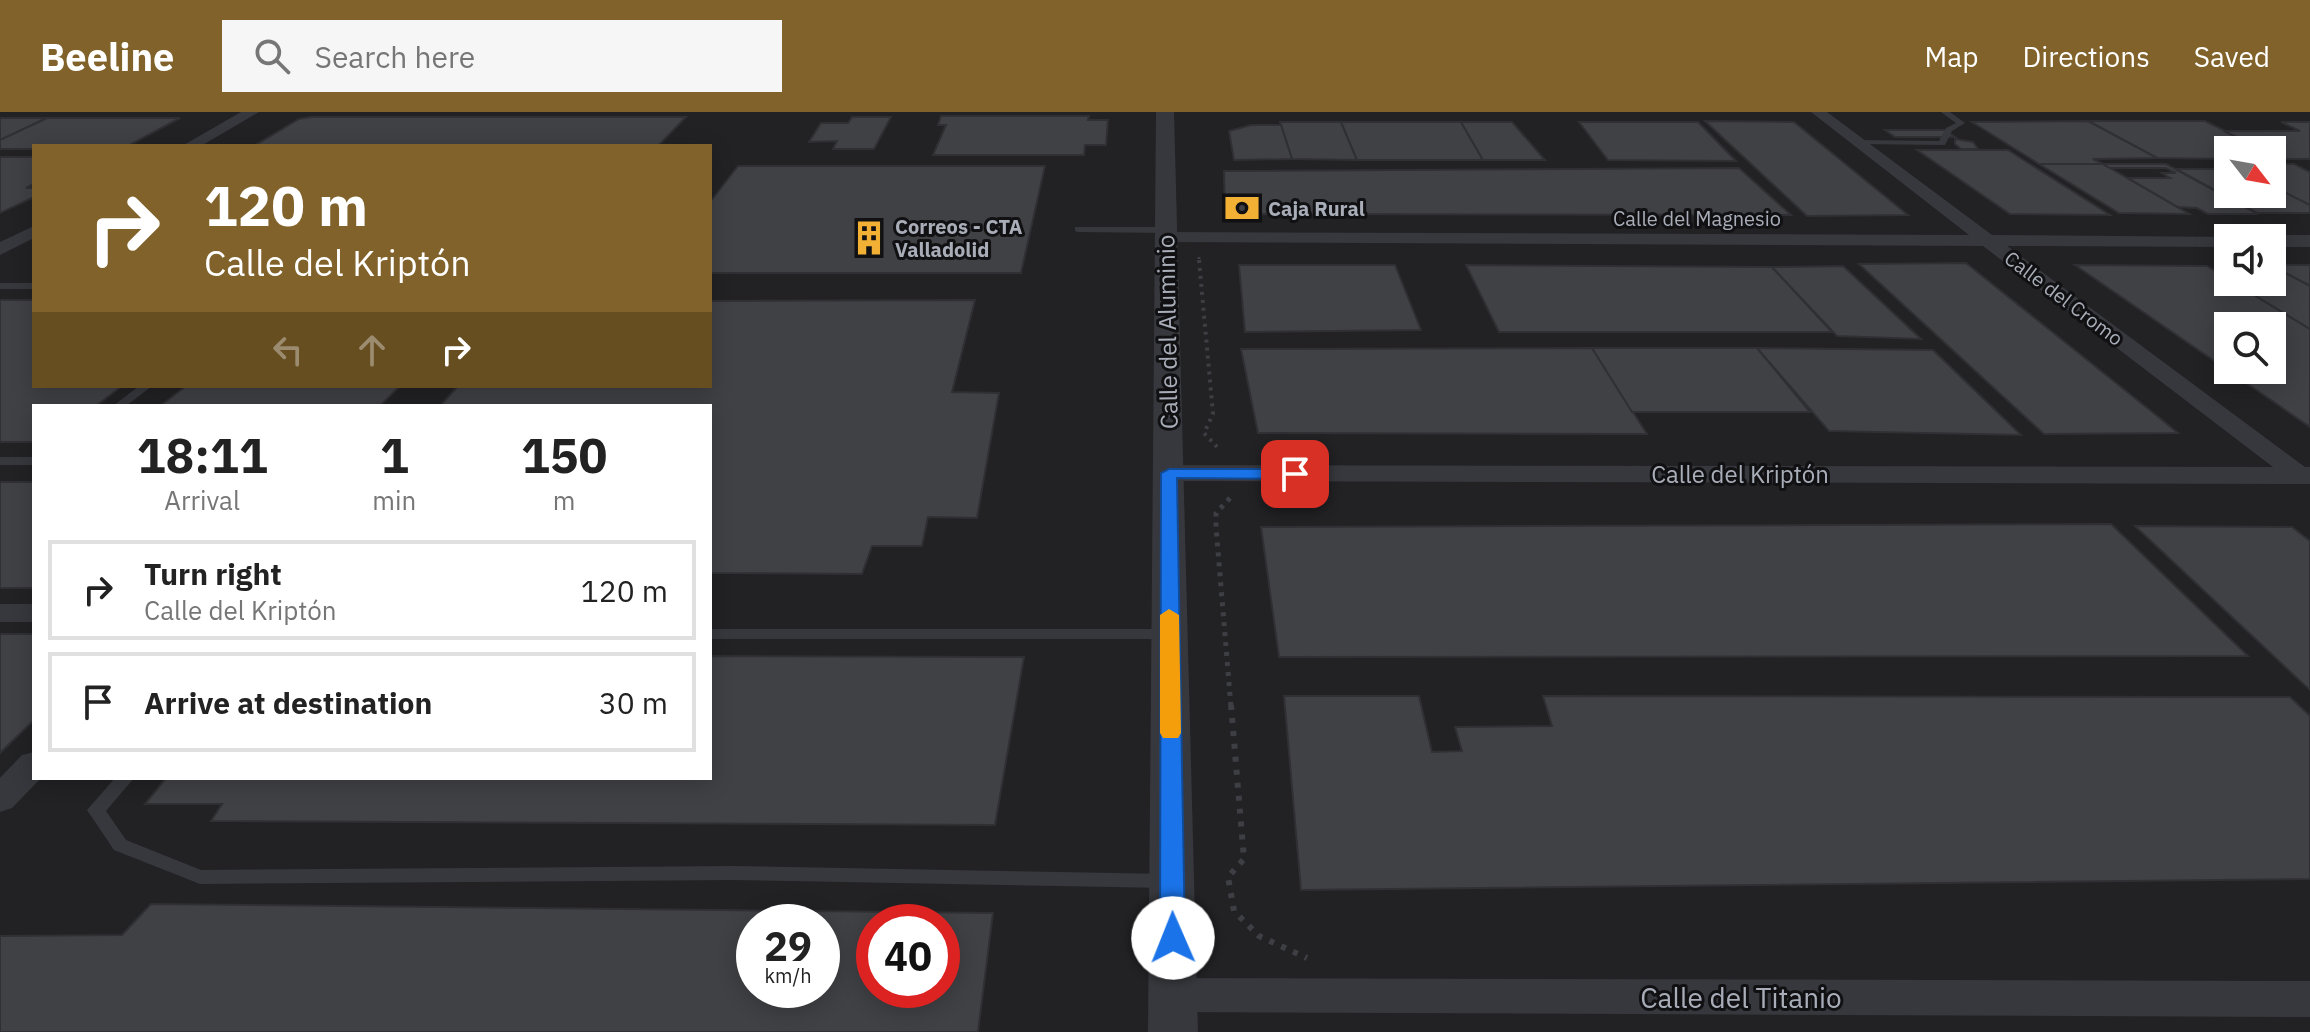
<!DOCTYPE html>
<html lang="en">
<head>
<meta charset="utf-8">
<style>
  :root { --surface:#fff; --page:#f6f6f6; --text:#222; --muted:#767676; --line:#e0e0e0; --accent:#80622a }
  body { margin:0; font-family:"IBM Plex Sans",sans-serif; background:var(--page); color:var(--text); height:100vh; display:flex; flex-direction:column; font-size:30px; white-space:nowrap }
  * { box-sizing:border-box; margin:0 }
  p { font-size:26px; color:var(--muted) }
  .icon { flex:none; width:44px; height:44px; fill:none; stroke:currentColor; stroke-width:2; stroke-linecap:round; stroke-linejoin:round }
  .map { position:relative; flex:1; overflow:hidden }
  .sheet { position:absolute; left:32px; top:292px; width:680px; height:376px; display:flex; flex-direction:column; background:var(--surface); border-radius:0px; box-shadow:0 4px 20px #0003 }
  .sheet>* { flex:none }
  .guide { position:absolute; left:32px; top:32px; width:680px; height:244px; border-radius:0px; box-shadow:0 4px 20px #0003; background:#80622a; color:#fff; overflow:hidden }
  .needle { width:52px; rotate:121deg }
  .controls { position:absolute; left:2214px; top:24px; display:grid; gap:16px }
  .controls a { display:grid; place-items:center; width:72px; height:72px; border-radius:0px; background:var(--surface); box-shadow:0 4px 20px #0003; font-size:40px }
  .speed { position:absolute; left:736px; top:792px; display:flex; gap:16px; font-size:40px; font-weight:700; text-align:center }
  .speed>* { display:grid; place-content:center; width:104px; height:104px; border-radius:50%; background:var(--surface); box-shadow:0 4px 20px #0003; line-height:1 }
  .speed small { font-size:20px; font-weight:400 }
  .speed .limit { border:12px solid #d22; background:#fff; color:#111 }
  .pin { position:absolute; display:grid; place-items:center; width:68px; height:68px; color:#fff; margin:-34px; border-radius:16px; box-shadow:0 4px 12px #0006 }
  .me { position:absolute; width:88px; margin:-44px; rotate:359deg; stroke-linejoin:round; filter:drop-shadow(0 0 6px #0008) }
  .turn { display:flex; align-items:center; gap:28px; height:168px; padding:0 40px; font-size:36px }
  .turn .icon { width:104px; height:104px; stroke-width:2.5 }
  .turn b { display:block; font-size:56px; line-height:68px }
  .lanes { display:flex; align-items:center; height:76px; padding:0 40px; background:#0003; justify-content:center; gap:40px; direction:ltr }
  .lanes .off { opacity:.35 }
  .eta { display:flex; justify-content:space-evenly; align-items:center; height:136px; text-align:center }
  .eta b { font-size:48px; font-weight:700; line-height:56px }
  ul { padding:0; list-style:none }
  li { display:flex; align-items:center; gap:24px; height:100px; margin:0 16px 12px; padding:0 24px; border:4px solid var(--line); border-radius:0px }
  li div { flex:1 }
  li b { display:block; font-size:30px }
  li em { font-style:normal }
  header { display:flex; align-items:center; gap:48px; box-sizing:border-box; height:112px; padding:0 40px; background:var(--accent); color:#fff }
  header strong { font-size:38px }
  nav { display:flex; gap:44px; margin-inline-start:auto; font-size:28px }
  .search { width:560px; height:72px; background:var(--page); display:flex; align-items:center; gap:20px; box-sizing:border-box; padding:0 28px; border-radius:0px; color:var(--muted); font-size:30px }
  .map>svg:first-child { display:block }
</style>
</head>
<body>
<header>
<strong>Beeline</strong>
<div class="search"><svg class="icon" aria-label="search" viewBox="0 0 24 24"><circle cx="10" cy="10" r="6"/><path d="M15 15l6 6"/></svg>Search here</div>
<nav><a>Map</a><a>Directions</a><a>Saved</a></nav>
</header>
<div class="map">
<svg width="2310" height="920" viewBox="0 0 2310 920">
  <rect width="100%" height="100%" fill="#161618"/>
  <path fill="#222225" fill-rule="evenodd" d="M 0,0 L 2310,0 L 2310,920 L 0,920 ZM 34,34 L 710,34 L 710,274 L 34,274 ZM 2228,38 L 2272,38 L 2272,82 L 2228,82 ZM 2228,126 L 2272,126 L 2272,170 L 2228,170 ZM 2228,214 L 2272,214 L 2272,258 L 2228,258 ZM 34,294 L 710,294 L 710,666 L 34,666 ZM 754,810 L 822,810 L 822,878 L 754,878 ZM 874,810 L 942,810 L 942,878 L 874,878 Z"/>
  <g fill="#404145" stroke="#303034" stroke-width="2" fill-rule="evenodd">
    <polygon points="941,4 1089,4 1088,8 1108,8 1106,33 1085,33 1084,43 933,43 946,13 938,13"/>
    <polygon points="311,5 686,5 658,34 254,34 299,7"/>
    <polygon points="852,5 891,5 874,37 833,37 837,29 809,30 821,11 848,11"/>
    <polygon points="0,6 47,6 0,28"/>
    <polygon points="47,6 180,6 128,34 34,34 34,37 0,37 0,28"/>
    <polygon points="1705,9 1794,10 1908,103 1807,104"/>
    <polygon points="2088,9 2205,9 2264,38 2228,38 2228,47 2157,46"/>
    <polygon points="2088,9 2157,46 2093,47 2103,52 2039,52 1972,10"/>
    <polygon points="1280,10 1341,10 1357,48 1292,47"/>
    <polygon points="1341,10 1461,10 1483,48 1357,48"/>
    <polygon points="1461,10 1512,10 1545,48 1483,48"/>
    <polygon points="1579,10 1698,10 1736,49 1608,48"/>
    <polygon points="2281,10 2310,10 2310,47 2282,47 2272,42 2272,38 2264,38 2224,19 2300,19"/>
    <polygon points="1251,13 1281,13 1292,47 1234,48 1229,19"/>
    <polygon points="1885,18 1944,18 1955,25 1895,25"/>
    <polygon points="1955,27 1973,30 1978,37 1961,37 1955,32"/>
    <polygon points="1917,38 2008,38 2110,103 2010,102"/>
    <polygon points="0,45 34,45 34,72 26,76 34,76 34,85 0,101"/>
    <polygon points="2039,52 2103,52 2189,102 2119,101"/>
    <polygon points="2103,52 2166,52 2258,102 2208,102 2197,96 2178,95 2128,66 2170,66 2162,61 2176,61 2166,56 2110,56"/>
    <polygon points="2272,52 2294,52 2310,60 2310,93 2272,74"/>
    <polygon points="738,54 1045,54 1021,161 710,161 710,90"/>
    <polygon points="1739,56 1791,103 1225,102 1224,59"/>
    <polygon points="2176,57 2228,57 2228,82 2272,82 2272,74 2310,93 2310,101 2257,101"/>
    <polygon points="1966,151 2156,303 2178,321 2044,322 1859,152"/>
    <polygon points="1239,153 1395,153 1421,218 1245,220"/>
    <polygon points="1466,153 1772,155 1832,220 1499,220"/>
    <path d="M 2075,153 L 2207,154 L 2228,167 L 2228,170 L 2233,170 L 2310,217 L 2310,315 ZM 2228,214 L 2272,214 L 2272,258 L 2228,258 Z"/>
    <polygon points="2272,153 2310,153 2310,174 2272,154"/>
    <polygon points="1843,154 1921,227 1837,224 1772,155"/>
    <polygon points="2272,154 2310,174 2310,217 2233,170 2272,170"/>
    <polygon points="0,188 34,188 34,274 122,274 96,294 34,294 34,330 0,330"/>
    <polygon points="975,188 952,280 999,281 977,406 928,405 922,434 872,434 862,462 710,461 710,294 440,294 458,274 710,274 710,189"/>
    <polygon points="1592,236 1647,322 1258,321 1241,237"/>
    <polygon points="1592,236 1757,236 1810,300 1632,300"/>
    <polygon points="1757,236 1933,238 2021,323 1829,319"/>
    <polygon points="186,274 400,274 380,294 160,294"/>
    <rect x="0" y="370" width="34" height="106"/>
    <polygon points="2111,412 2248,544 1279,545 1261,415"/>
    <polygon points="2135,414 2292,415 2310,429 2310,578"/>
    <polygon points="0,522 34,522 34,608 0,641"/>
    <polygon points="710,544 1024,545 995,713 211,709 222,692 145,692 166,666 710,666"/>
    <polygon points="1284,584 1419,584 1432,640 1462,639 1455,615 1552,614 1543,584 2290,585 2310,604 2310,767 1301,778"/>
    <path d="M 151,792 L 993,801 L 978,920 L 0,920 L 0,824 L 122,823 ZM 754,810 L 822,810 L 822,878 L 754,878 ZM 874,810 L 942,810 L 942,878 L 874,878 Z"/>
  </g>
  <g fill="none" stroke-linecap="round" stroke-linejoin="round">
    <polyline stroke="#3d3f44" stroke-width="3" stroke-dasharray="2 4" stroke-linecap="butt" points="1199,145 1199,150"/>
    <polyline stroke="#3d3f44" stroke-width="4" stroke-dasharray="3 5" stroke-linecap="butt" points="1199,148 1213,302 1204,321 1217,335"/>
    <polyline stroke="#3d3f44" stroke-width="5" stroke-dasharray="4 6" stroke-linecap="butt" points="1230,386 1216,401 1216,415 1231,595"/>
    <polyline stroke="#3d3f44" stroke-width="6" stroke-dasharray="5 8" stroke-linecap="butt" points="1231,593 1244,747 1228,765 1234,799 1259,824 1307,846"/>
    <g fill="#37383d" fill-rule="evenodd">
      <polygon points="1941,0 1950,0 1965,11 1952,19 1945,33 1858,32 1854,30 1858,28 1939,29 1946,16 1956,11"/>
      <polygon points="1075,115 1166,115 1171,118 1166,121 1078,120 1075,119"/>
      <rect x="0" y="171" width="34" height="6"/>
      <polygon points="139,274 152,274 126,294 113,294"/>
      <rect x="0" y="345" width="34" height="8"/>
      <polygon points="710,517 1169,517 1176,522 1169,527 710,527"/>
      <polygon points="115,666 134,666 106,699 126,728 201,758 733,754 1168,762 1175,764 1177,769 1175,774 1168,776 733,768 200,772 114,738 87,698"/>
    </g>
    <g fill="#37383d" fill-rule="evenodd">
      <polygon points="241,0 259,0 201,34 182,34"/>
      <polygon points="1811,0 1827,0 1992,123 2234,125 2228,126 2228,135 2007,134 2305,355 2310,355 2310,372 1169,369 1160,366 1156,361 1160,356 1169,353 2273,355 1983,134 1165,130 1156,125 1165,120 1969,123"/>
      <polygon points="34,114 34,126 0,143 0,130"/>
      <polygon points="2272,123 2310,123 2310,135 2272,135 2272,126 2265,126"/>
      <rect x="0" y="492" width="34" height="18"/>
      <polygon points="34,640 34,666 41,666 12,696 0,700 0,666 22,643"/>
      <polygon points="1173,866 2310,869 2310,905 1173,900 1159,895 1153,883 1159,871"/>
    </g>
    <polygon fill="#37383d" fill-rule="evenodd" points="1156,0 1174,0 1198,920 1148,920"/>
  </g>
  <polygon fill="#1a73e8" stroke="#114b97" stroke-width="2" points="1169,357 1295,357 1303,362 1295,367 1177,366 1185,826 1181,834 1173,837 1164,834 1160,826 1161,361"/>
  <polygon fill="#f59e0b" points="1169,497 1179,503 1181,621 1178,626 1163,626 1160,621 1160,503"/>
  <defs>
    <g id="bank-bare" transform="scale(2.76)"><path d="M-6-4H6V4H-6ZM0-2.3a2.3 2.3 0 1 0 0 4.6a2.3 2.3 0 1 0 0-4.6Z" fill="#f2b134" stroke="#111113" stroke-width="2.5" paint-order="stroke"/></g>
    <g id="building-bare" transform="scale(2.76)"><path d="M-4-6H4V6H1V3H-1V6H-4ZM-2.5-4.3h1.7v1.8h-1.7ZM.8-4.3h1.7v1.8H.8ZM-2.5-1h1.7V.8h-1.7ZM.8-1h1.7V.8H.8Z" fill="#f2b134" stroke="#111113" stroke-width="2.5" paint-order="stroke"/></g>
  </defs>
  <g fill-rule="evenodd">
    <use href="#bank-bare" x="1242" y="96"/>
    <use href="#building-bare" x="869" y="126"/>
  </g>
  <g text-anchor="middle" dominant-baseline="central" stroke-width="6" stroke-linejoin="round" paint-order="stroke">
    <g font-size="20" font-weight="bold" fill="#a8adb8" stroke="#111113" text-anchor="start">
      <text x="1268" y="96">Caja Rural</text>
      <text x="895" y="114">Correos - CTA<tspan x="895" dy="23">Valladolid</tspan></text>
    </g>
    <g font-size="20" fill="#a8adb8" stroke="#111113">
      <text x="1697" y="106">Calle del Magnesio</text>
      <text transform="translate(2064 186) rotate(37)">Calle del Cromo</text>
    </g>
    <g font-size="24" fill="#a8adb8" stroke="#111113">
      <text transform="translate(1167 220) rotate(-91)">Calle del Aluminio</text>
      <text x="1740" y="362">Calle del Kriptón</text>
    </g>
    <g font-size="28" fill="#a8adb8" stroke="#111113">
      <text x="1741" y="885">Calle del Titanio</text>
    </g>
  </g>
</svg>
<div class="controls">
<a><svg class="needle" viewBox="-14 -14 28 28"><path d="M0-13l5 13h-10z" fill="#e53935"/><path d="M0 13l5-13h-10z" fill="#767676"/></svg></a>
<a><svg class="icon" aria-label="sound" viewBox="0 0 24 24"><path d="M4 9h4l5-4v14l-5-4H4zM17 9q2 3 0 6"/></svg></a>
<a><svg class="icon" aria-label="search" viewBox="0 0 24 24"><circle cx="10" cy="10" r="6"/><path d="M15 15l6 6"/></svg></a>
</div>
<div class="speed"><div>29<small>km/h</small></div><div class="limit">40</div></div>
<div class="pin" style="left:1295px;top:362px;background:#d93025"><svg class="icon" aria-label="arrive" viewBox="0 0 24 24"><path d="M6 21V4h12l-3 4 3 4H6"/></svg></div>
<svg class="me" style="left:1173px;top:826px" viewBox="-20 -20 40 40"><circle r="19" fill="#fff"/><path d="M0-13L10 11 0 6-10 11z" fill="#1a73e8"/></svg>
<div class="guide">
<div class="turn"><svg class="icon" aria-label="right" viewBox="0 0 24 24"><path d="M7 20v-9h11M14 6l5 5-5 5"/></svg><div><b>120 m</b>Calle del Kriptón</div></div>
<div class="lanes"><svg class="icon off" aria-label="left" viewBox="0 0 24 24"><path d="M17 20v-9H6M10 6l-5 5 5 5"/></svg><svg class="icon off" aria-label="ahead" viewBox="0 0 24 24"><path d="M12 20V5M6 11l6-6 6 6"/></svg><svg class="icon" aria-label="right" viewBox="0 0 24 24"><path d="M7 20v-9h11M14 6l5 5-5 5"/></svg></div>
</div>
<section class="sheet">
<div class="eta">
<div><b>18:11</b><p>Arrival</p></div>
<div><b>1</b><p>min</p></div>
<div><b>150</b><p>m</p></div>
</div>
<ul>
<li><svg class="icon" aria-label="right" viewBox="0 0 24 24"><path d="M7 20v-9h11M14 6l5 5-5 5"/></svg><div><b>Turn right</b><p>Calle del Kriptón</p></div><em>120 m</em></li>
<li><svg class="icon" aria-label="arrive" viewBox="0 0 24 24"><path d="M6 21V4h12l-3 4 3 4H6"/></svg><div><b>Arrive at destination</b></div><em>30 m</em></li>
</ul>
</section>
</div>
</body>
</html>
